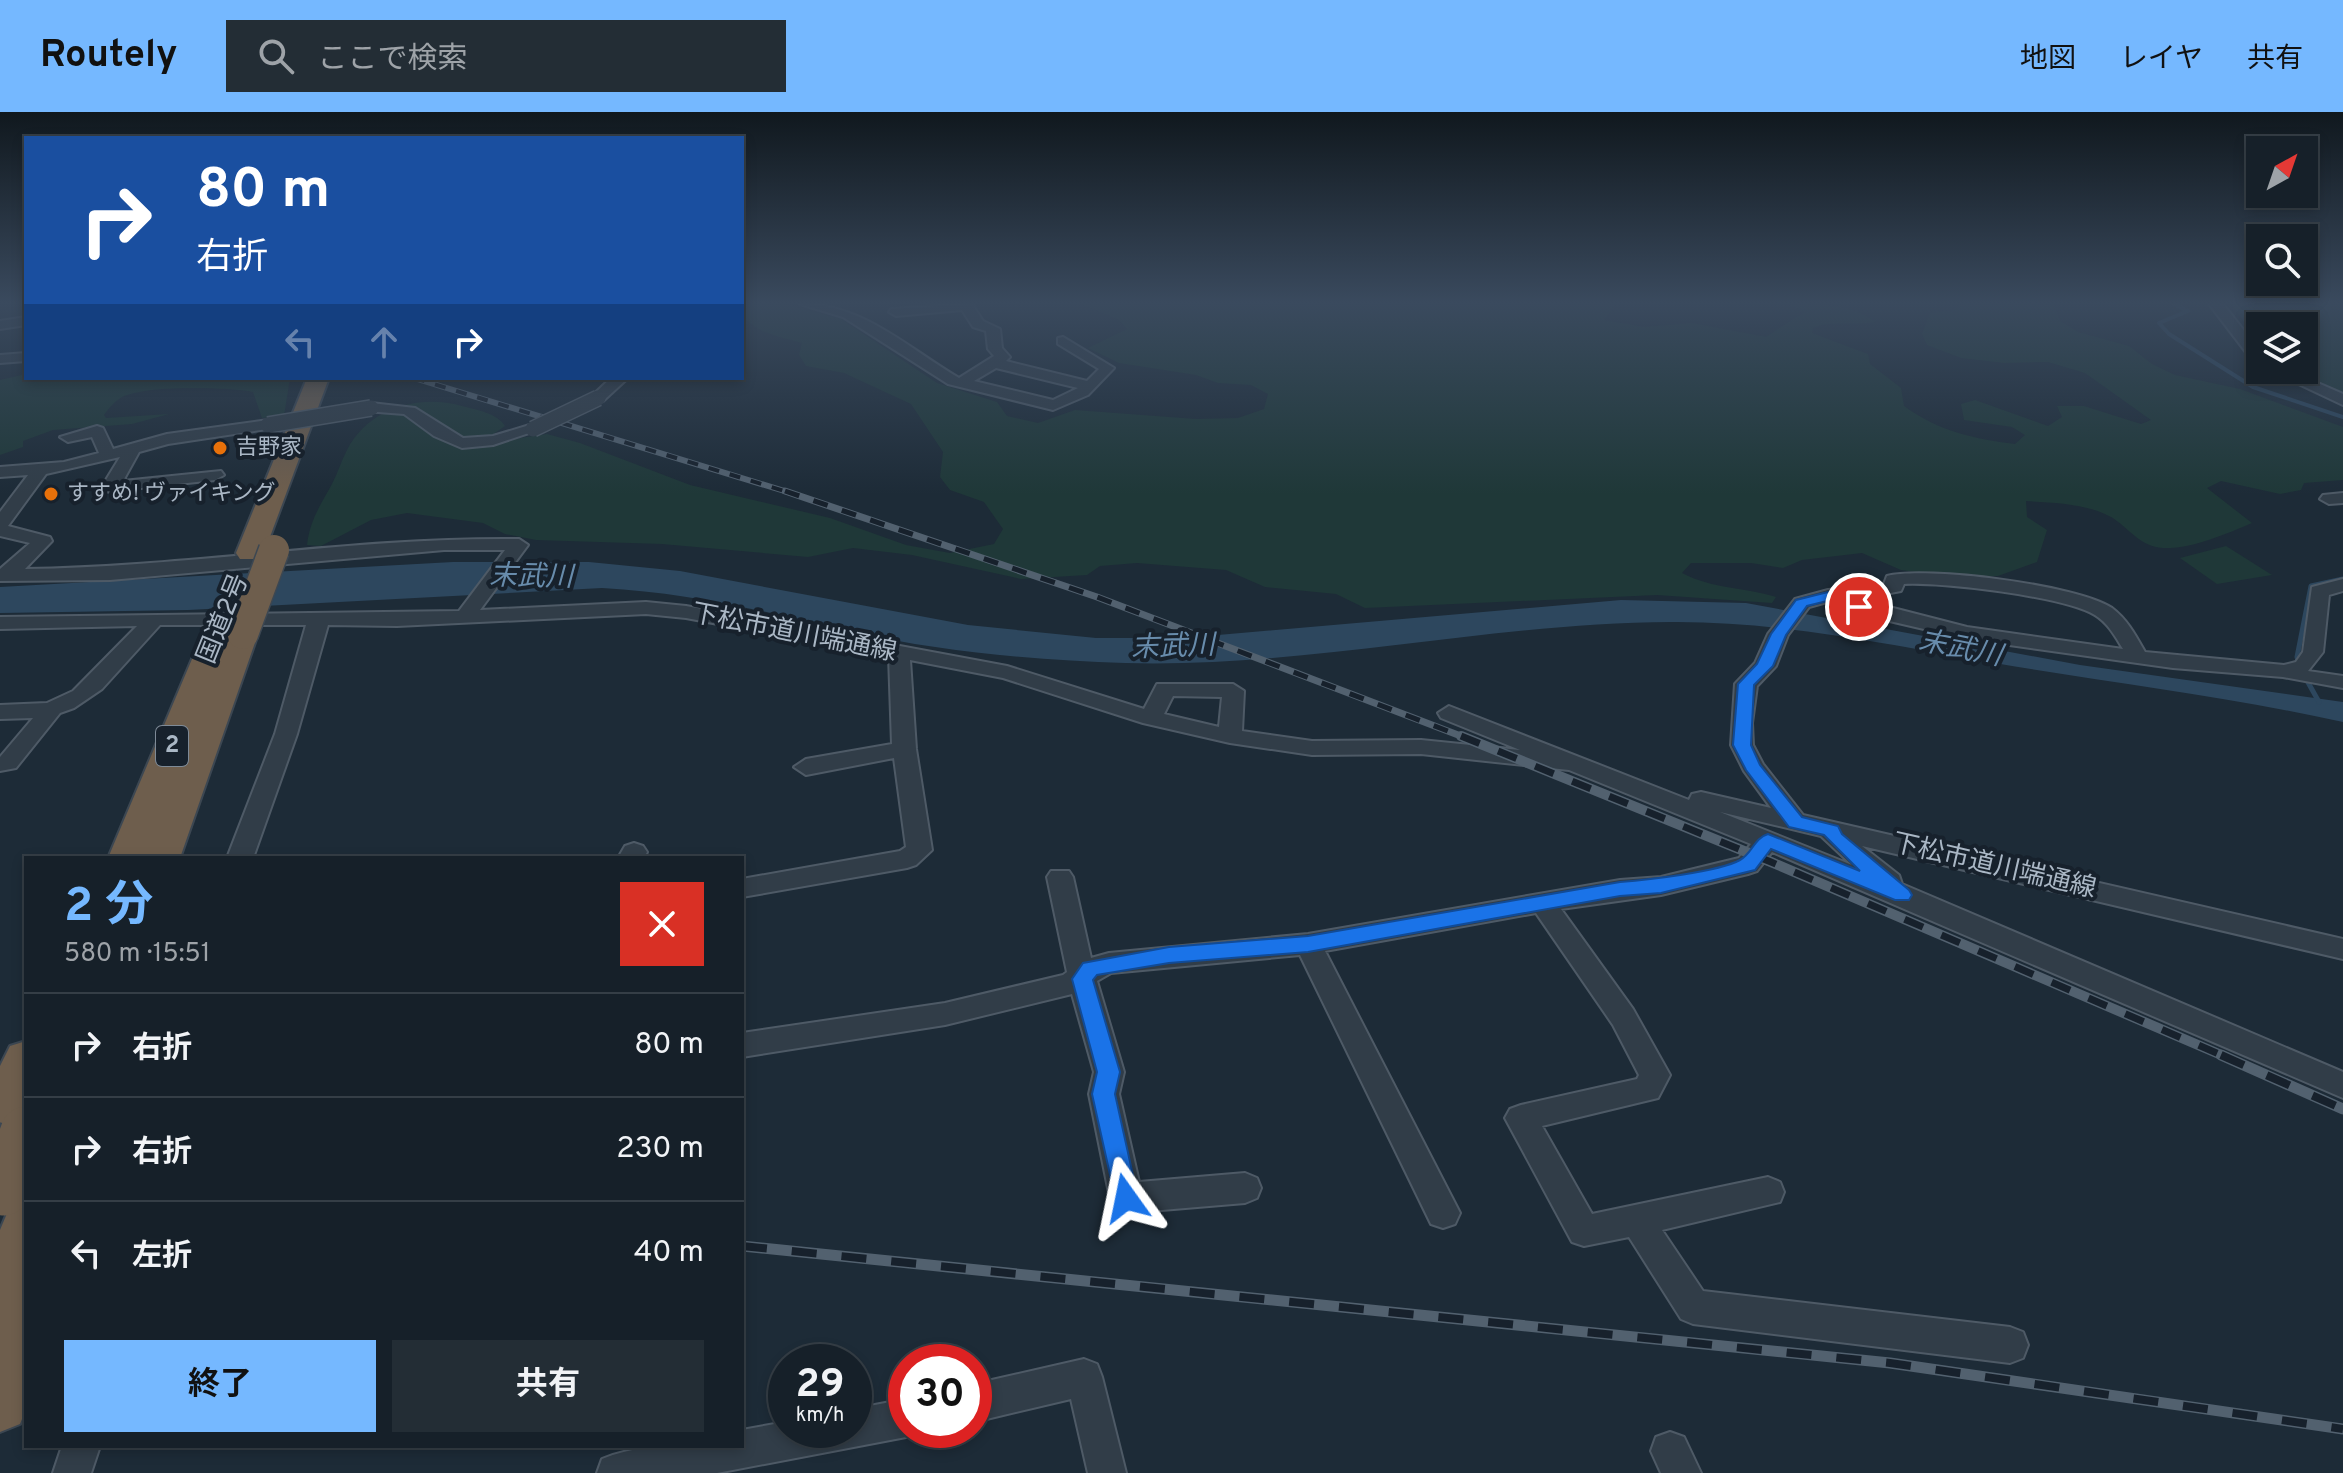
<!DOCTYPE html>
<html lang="ja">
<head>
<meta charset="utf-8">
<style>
  :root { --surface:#162029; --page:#232d35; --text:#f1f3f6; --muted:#9ea3a8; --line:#353e46; --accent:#75b8ff }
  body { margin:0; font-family:Overpass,"Noto Sans JP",sans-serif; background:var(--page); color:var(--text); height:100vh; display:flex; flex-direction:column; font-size:30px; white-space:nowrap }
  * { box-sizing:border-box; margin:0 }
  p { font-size:26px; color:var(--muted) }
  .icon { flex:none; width:44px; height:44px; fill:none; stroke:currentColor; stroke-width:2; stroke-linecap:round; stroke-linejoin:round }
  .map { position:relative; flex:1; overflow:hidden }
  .sheet { position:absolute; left:24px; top:744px; width:720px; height:592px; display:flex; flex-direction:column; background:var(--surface); border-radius:0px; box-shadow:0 4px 12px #0003,0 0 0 2px var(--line) }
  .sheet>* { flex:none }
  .top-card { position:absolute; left:24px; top:24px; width:720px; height:244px; border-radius:0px; box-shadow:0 4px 12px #0003,0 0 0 2px var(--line); background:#1a4fa0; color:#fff; overflow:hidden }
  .needle { width:52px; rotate:40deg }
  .tools { position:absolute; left:2246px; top:24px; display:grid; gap:16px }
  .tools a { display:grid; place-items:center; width:72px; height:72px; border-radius:0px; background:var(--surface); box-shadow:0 4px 12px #0003,0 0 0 2px var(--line); font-size:40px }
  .speed { position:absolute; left:768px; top:1232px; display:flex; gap:16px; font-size:40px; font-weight:700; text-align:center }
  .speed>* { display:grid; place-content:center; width:104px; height:104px; border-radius:50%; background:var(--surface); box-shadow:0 4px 12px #0003,0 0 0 2px var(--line); line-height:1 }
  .speed small { font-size:20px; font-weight:400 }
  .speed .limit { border:12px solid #d22; background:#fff; color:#111 }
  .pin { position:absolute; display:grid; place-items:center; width:68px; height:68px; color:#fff; margin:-34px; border:4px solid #fff; border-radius:50%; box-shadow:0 2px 8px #0007 }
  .me { position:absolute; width:88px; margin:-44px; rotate:348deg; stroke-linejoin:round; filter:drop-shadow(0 0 6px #0008) }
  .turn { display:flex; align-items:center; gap:28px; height:168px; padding:0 40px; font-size:36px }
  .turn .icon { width:104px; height:104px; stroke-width:2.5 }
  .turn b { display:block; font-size:56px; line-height:68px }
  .lanes { display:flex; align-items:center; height:76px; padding:0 40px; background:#0003; justify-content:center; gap:40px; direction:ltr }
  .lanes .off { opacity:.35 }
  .round { display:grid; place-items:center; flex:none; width:84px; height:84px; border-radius:0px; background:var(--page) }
  .head { display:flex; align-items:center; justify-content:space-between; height:136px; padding:0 40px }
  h1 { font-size:48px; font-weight:700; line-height:60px; color:var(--accent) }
  .action { display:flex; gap:16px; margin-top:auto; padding:16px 40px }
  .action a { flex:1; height:92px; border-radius:0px; background:var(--accent); color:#111; font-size:32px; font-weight:700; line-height:92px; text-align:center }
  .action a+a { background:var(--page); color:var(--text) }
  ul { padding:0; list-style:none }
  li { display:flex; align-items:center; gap:24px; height:104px; padding:0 40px; border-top:2px solid var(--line) }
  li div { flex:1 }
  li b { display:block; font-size:30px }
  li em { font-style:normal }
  header { display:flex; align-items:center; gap:48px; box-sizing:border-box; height:112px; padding:0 40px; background:var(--accent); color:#111 }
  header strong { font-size:38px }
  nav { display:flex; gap:44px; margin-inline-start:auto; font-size:28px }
  .search { width:560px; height:72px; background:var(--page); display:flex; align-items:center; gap:20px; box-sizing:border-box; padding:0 28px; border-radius:0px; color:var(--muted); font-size:30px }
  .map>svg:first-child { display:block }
</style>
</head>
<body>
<header>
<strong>Routely</strong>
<div class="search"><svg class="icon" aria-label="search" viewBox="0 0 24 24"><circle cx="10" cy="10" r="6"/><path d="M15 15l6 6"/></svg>ここで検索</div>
<nav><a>地図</a><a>レイヤ</a><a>共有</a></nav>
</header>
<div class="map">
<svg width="2343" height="1361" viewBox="0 0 2343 1361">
  <rect width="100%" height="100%" fill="#1d2b37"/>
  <g fill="#1f3838">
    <path d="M 742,192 L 784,192 L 841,207 L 937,271 L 997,290 L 1007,304 L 1038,311 L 1075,298 L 1196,307 L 1238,306 L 1264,297 L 1268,282 L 1251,273 L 1218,271 L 1196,263 L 1119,251 L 1088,236 L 1127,217 L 1119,208 L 1082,192 L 1615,192 L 1604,208 L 1644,215 L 1692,211 L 1766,225 L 1804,200 L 1791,192 C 1820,192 1852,192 1875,210 C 1853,214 1831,208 1813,216 L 1812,221 L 1868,242 L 1870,252 L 1901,276 L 1904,294 C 1938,319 1974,327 2015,332 L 2025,323 L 2012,315 L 1964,308 L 1961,292 L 1975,288 L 2048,314 L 2062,305 L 2057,294 L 2084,294 L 2141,312 L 2151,308 L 2085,261 L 2048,250 L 2004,251 L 1961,246 L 1927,233 L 1922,222 L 1930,201 L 1954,198 L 1962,192 L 2054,192 L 2060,209 L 2078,220 L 2129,234 L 2152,252 L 2175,263 L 2240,277 L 2343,315 L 2343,368 L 2304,371 L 2301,378 L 2280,382 L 2221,369 L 2207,376 L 2252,411 C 2226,422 2192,437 2163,436 C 2140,435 2127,414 2111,405 C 2085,391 2055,391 2026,389 L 2027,405 L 2047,418 L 2037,450 L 1998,464 L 1942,464 L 1901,458 L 1862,441 L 1802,448 L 1783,456 L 1751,451 L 1691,451 L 1682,461 C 1712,477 1744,475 1776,485 L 1772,491 L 1657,483 L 1365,496 L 1336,482 L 1265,475 L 1226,458 L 1137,451 L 1100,454 L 1087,463 L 1021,467 L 912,443 L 853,436 L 808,445 L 662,432 L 536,428 L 505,422 L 483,411 L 407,401 L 371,408 L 321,434 L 307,433 C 310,408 320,394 332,372 C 338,361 341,349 347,338 C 369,296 418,282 462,294 C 477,298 497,301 505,314 L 492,323 L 500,329 L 547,322 L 580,331 L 690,373 L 830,406 L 906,433 L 950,441 L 994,432 L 1003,417 L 984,390 L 950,378 L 940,365 L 943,340 L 911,292 L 844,261 L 806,254 L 799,243 L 802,231 C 779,224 742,220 742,192 Z"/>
    <polygon points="2232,192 2343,192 2343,285 2287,258 2304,258 2304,214 2260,214 2260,235"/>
    <path d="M 26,262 L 26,266 L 290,266 L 284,304 L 262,306 L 253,280 C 225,275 148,273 122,285 C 115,289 108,297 104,303 L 106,306 L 169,302 L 132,312 L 53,318 L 23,329 L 23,335 L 0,343 L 0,268 Z"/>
    <polygon points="2226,434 2272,463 2217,472 2180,446"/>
  </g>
  <path fill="#2d475e" d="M 453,450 L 589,450 L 680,459 L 968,513 L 1096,526 L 1184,526 L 1621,488 L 1746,491 L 2080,553 L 2343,590 L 2343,610 C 2234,586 2122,572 2012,554 C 1900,535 1785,509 1671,510 C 1489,511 1308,556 1125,551 C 1035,548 942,540 854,520 C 767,500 692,481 602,476 L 188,498 L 0,501 L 0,475 Z"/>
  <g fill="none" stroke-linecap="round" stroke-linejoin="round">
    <polyline stroke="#2d475e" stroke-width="4" points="2174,192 2188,199 2159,211 2169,222 2253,275 2343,305"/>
    <g stroke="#2d475e" stroke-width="5">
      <polyline points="2300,555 2297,545 2311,474 2343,467"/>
      <polyline points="2305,565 2319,590"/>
    </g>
    <g stroke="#4e5a66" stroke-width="4">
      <g id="minor">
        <path d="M 800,192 C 862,191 908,236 959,266 L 994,244 L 988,237 L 986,219 L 973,215 L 962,198 L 896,204 L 889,200 L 891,197 L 972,192 L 983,209 L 1000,217 L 1002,236 L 1010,245 L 1006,249 L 1087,269 L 1099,257 L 1058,232 L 1058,226 L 1063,225 L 1114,256 L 1088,283 L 1053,298 L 948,272 L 843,205 ZM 996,256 L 1078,276 L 1053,288 L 974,269 Z"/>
        <polygon points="2209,192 2223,192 2260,239 2260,253 2255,252"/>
        <polygon points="26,205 26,213 0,217 0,209"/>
        <polygon points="26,241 26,249 0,251 0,243"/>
        <polygon points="2269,258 2288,258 2343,282 2343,293"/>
        <polygon points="611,266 628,266 603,289 593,289 593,283"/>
        <polygon points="371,291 415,296 463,326 493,324 533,312 541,317 493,333 462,336 434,324 404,302 365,299 363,296"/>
        <path d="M 268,308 L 274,310 L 274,316 L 168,332 L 139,340 L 123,369 L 221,359 L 224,363 L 215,368 L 104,380 L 101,376 L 120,345 L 46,362 L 8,414 L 50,425 L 52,429 L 25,457 C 190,455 354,425 519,427 L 528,433 L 480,498 L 646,490 L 686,494 L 1007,554 L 1144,597 L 1157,572 L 1233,572 L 1244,579 L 1242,619 L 1312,629 L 1421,628 L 1520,638 L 1441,606 L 1438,601 L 1449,594 L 1689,688 L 1692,682 L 1701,680 L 1771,696 L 1744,659 L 1731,633 L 1735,572 L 1755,551 L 1768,522 L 1795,487 L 1828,478 L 1877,474 L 1884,472 L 1887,464 C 1926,454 2078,473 2112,496 C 2127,507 2136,524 2145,540 L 2284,553 L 2296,550 L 2303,540 L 2312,475 L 2343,467 L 2343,479 L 2329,483 L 2323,540 L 2308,559 L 2343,564 L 2343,576 L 2283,565 L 2173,556 L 1967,527 L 1868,504 L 1827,490 L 1809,495 L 1788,523 L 1776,554 L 1757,574 L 1752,611 L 1753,633 L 1763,652 L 1803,703 L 2343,827 L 2343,847 L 1862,734 L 1899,763 L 1902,772 L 2343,960 L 2343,986 L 1772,740 L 1757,759 L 1748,762 L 1661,783 L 1561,797 L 1633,897 L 1670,963 L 1658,986 L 1542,1014 L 1592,1102 L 1768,1065 L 1780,1070 L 1784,1080 L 1780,1090 L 1662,1118 L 1703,1179 L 2010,1215 L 2023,1220 L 2028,1233 L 2023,1246 L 2010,1251 L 1693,1212 L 1681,1207 L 1629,1125 L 1584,1134 L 1572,1130 L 1505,1006 L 1510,997 L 1521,993 L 1637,967 L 1639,963 L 1613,913 L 1536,801 L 1325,839 L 1460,1101 L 1455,1112 L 1443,1116 L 1431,1112 L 1300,843 L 1111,861 L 1097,869 L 1124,960 L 1119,982 L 1139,1070 L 1245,1061 L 1257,1066 L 1261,1076 L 1257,1086 L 1245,1091 L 1126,1101 L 1114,1096 L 1110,1086 L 1089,982 L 1094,960 L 1072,882 L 945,913 L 742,945 L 742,921 L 945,891 L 1063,863 L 1067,860 L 1047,765 L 1051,759 L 1069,759 L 1073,765 L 1091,846 L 1109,841 L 1308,822 L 1620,768 L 1661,765 L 1739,746 L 1751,732 L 1569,658 L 1421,642 L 1312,643 L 1230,631 L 1143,611 L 1003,566 L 910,548 L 916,637 L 932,738 L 916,753 L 907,756 L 742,785 L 742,767 L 900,739 L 906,735 L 894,646 L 806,663 L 794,655 L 806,647 L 892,632 L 889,544 L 686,506 L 646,502 L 397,514 L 328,513 L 297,622 L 253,746 L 227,746 L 275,622 L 306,513 L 160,513 L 102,577 L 74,596 L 60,601 L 16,656 L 0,659 L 0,645 L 33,606 L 0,607 L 0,593 L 47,591 L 73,579 L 137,514 L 0,517 L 0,505 L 459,499 L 505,438 L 444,438 L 110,468 L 0,469 L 0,457 L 30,431 L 0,424 L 0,400 L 28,363 L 0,365 L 0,355 L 64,350 L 99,341 L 92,325 L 68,330 L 60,325 L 97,314 L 103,316 L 113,337 L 167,322 ZM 1904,472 C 1942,470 2063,484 2095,503 C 2108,511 2115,524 2123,537 L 1967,515 L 1858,487 L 1901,479 ZM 1173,584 L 1222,585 L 1219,615 L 1164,602 ZM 1720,700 L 1821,724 L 1852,753 Z"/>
        <polygon points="2343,381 2343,391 2329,392 2320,387 2323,383"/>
        <polygon points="634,731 643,734 647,740 644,746 618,746 625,734"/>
        <polygon points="1084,1247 1097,1252 1102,1265 1126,1361 1088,1361 1071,1287 974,1310 974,1272"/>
        <path d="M 906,1287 L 906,1318 L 920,1318 L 906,1325 L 717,1361 L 597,1361 L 602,1347 C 646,1329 695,1334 742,1334 L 742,1318 L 786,1310 L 786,1318 L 854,1318 L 854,1297 Z"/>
        <polygon points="1670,1320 1684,1325 1701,1361 1661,1361 1651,1339 1656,1325"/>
        <polygon points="62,1334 100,1334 91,1361 53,1361"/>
      </g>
    </g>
    <g stroke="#3c4752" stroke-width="4">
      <g id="highway">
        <polygon points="307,266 329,266 264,441 260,447 240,447 236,441"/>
        <polygon points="218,512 231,517 243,513 254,515 258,522 180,746 108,746 203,521 207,514"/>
        <polygon points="26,929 26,995 16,1015 0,1021 0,954 10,934"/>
        <polygon points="26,1092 26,1297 20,1312 0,1320 0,1118 8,1099"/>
      </g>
    </g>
    <use href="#minor" fill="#313d48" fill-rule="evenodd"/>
    <use href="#highway" fill="#6e5e4d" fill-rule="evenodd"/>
    <g stroke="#52616f" stroke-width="6">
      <polyline id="rail-far3" points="414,266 791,381"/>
    </g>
    <g stroke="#52616f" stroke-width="7">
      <polyline id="rail-far2" points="785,379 1097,485 1466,626"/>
    </g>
    <g stroke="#52616f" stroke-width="10">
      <polyline id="rail-far1" points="1461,624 1771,750 2226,945"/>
    </g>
    <g stroke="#52616f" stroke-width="11">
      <g id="rail">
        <polyline points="2221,943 2343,997"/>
        <polyline points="0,1041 26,1046"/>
        <polyline points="742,1134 1890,1251 2343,1317"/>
      </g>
    </g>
    <use href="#rail-far3" stroke="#17212c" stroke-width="4" stroke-dasharray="11" stroke-linecap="butt"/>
    <use href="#rail-far2" stroke="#17212c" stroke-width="5" stroke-dasharray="15" stroke-linecap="butt"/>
    <use href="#rail-far1" stroke="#17212c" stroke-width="7" stroke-dasharray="20" stroke-linecap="butt"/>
    <use href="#rail" stroke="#17212c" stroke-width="8" stroke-dasharray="25" stroke-linecap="butt"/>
    <g stroke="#4e5a66" stroke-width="18" stroke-linecap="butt">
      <g id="minor-bridge">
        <polyline points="268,313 371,296"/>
        <polyline points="533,317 598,286"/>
      </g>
    </g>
    <g stroke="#3c4752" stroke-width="33" stroke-linecap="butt">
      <polyline id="highway-bridge-far1" points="243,522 274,438"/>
    </g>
    <g stroke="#3c4752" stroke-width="55" stroke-linecap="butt">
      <polyline id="highway-bridge" points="4,1078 26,1020"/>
    </g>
    <use href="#minor-bridge" stroke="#313d48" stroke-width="15"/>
    <use href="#highway-bridge-far1" stroke="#6e5e4d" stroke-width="30"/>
    <use href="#highway-bridge" stroke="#6e5e4d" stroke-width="51"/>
  </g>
  <linearGradient id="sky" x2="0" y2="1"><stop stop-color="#10181e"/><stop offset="0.5" stop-color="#3a4a5e"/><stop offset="1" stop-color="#3a4a5e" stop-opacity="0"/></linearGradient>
  <rect width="2343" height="382" fill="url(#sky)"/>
  <path fill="#1a73e8" stroke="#114b97" stroke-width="2" d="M 1828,480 L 1867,495 L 1859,500 L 1827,489 L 1807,494 L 1786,523 L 1773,554 L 1754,573 L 1751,633 L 1760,653 L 1802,705 L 1838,714 L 1842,722 L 1909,778 L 1912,783 L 1909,788 L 1895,788 L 1771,737 L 1755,758 L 1661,781 L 1620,784 L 1308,840 L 1169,851 L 1097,863 L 1093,868 L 1120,960 L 1115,982 L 1138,1086 L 1134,1094 L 1126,1097 L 1117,1094 L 1092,982 L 1097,960 L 1072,867 L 1083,851 L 1169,835 L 1308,824 L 1620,770 C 1647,768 1718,760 1740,748 C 1752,742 1754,726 1768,722 L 1860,759 L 1824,723 L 1789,715 L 1746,658 L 1733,633 L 1738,572 L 1757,552 L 1771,522 L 1796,488 Z"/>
  <g fill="#e8710a" stroke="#17212c" stroke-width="3">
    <circle cx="220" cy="336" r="8"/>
    <circle cx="51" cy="382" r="8"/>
  </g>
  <g text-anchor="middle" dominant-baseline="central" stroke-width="8" stroke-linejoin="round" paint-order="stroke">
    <g font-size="22" fill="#aab7c5" stroke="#17212c" text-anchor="start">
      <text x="236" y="336">吉野家</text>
      <text x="67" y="382">すすめ! ヴァイキング</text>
    </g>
    <rect fill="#17212c" stroke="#7e8a97" stroke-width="2" x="156" y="614" width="32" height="40" rx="6"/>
    <g font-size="24" font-weight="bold" fill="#aab7c5">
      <text x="172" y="634">2</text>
    </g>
    <g font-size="26" fill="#aab7c5" stroke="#17212c">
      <text transform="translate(224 507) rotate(-68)">国道2号</text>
      <text transform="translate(794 522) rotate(11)">下松市道川端通線</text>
      <text transform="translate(1994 755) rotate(13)">下松市道川端通線</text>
    </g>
    <g font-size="28" font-style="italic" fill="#688cac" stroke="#17212c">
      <text transform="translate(531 466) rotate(1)">末武川</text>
      <text transform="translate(1173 536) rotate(-2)">末武川</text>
      <text transform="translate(1960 538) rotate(11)">末武川</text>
    </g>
  </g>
</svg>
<div class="tools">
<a><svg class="needle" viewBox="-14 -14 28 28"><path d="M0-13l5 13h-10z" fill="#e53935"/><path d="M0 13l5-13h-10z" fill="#9ea3a8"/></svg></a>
<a><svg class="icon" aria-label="search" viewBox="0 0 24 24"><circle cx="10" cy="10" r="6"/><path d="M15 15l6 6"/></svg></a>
<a><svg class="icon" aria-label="layers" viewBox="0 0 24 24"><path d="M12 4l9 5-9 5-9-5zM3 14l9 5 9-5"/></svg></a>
</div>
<div class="speed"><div>29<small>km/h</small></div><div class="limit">30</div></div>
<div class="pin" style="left:1859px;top:495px;background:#d93025"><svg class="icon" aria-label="arrive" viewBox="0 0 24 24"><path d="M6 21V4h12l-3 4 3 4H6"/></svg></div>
<svg class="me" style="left:1126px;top:1086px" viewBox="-20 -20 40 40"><path d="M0-17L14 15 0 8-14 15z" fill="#1a73e8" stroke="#fff" stroke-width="4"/></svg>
<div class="top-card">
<div class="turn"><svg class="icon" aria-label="right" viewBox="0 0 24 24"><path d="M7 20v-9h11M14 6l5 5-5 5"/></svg><div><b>80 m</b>右折</div></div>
<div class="lanes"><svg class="icon off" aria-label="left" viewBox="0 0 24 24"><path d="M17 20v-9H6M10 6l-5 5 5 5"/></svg><svg class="icon off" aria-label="ahead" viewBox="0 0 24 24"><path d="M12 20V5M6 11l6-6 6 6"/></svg><svg class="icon" aria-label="right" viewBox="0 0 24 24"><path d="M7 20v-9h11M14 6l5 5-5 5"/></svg></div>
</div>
<section class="sheet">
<div class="head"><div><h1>2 分</h1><p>580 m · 15:51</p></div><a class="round" style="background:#d93025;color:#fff"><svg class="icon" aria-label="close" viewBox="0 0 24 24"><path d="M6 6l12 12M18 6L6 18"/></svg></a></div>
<ul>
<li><svg class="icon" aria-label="right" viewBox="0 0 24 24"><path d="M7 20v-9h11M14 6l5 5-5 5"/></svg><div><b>右折</b></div><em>80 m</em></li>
<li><svg class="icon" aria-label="right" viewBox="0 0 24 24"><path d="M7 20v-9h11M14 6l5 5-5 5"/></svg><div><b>右折</b></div><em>230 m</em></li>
<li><svg class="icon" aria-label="left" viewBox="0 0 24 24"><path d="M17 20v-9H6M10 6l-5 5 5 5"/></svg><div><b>左折</b></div><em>40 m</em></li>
</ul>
<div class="action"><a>終了</a><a>共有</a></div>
</section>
</div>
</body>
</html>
